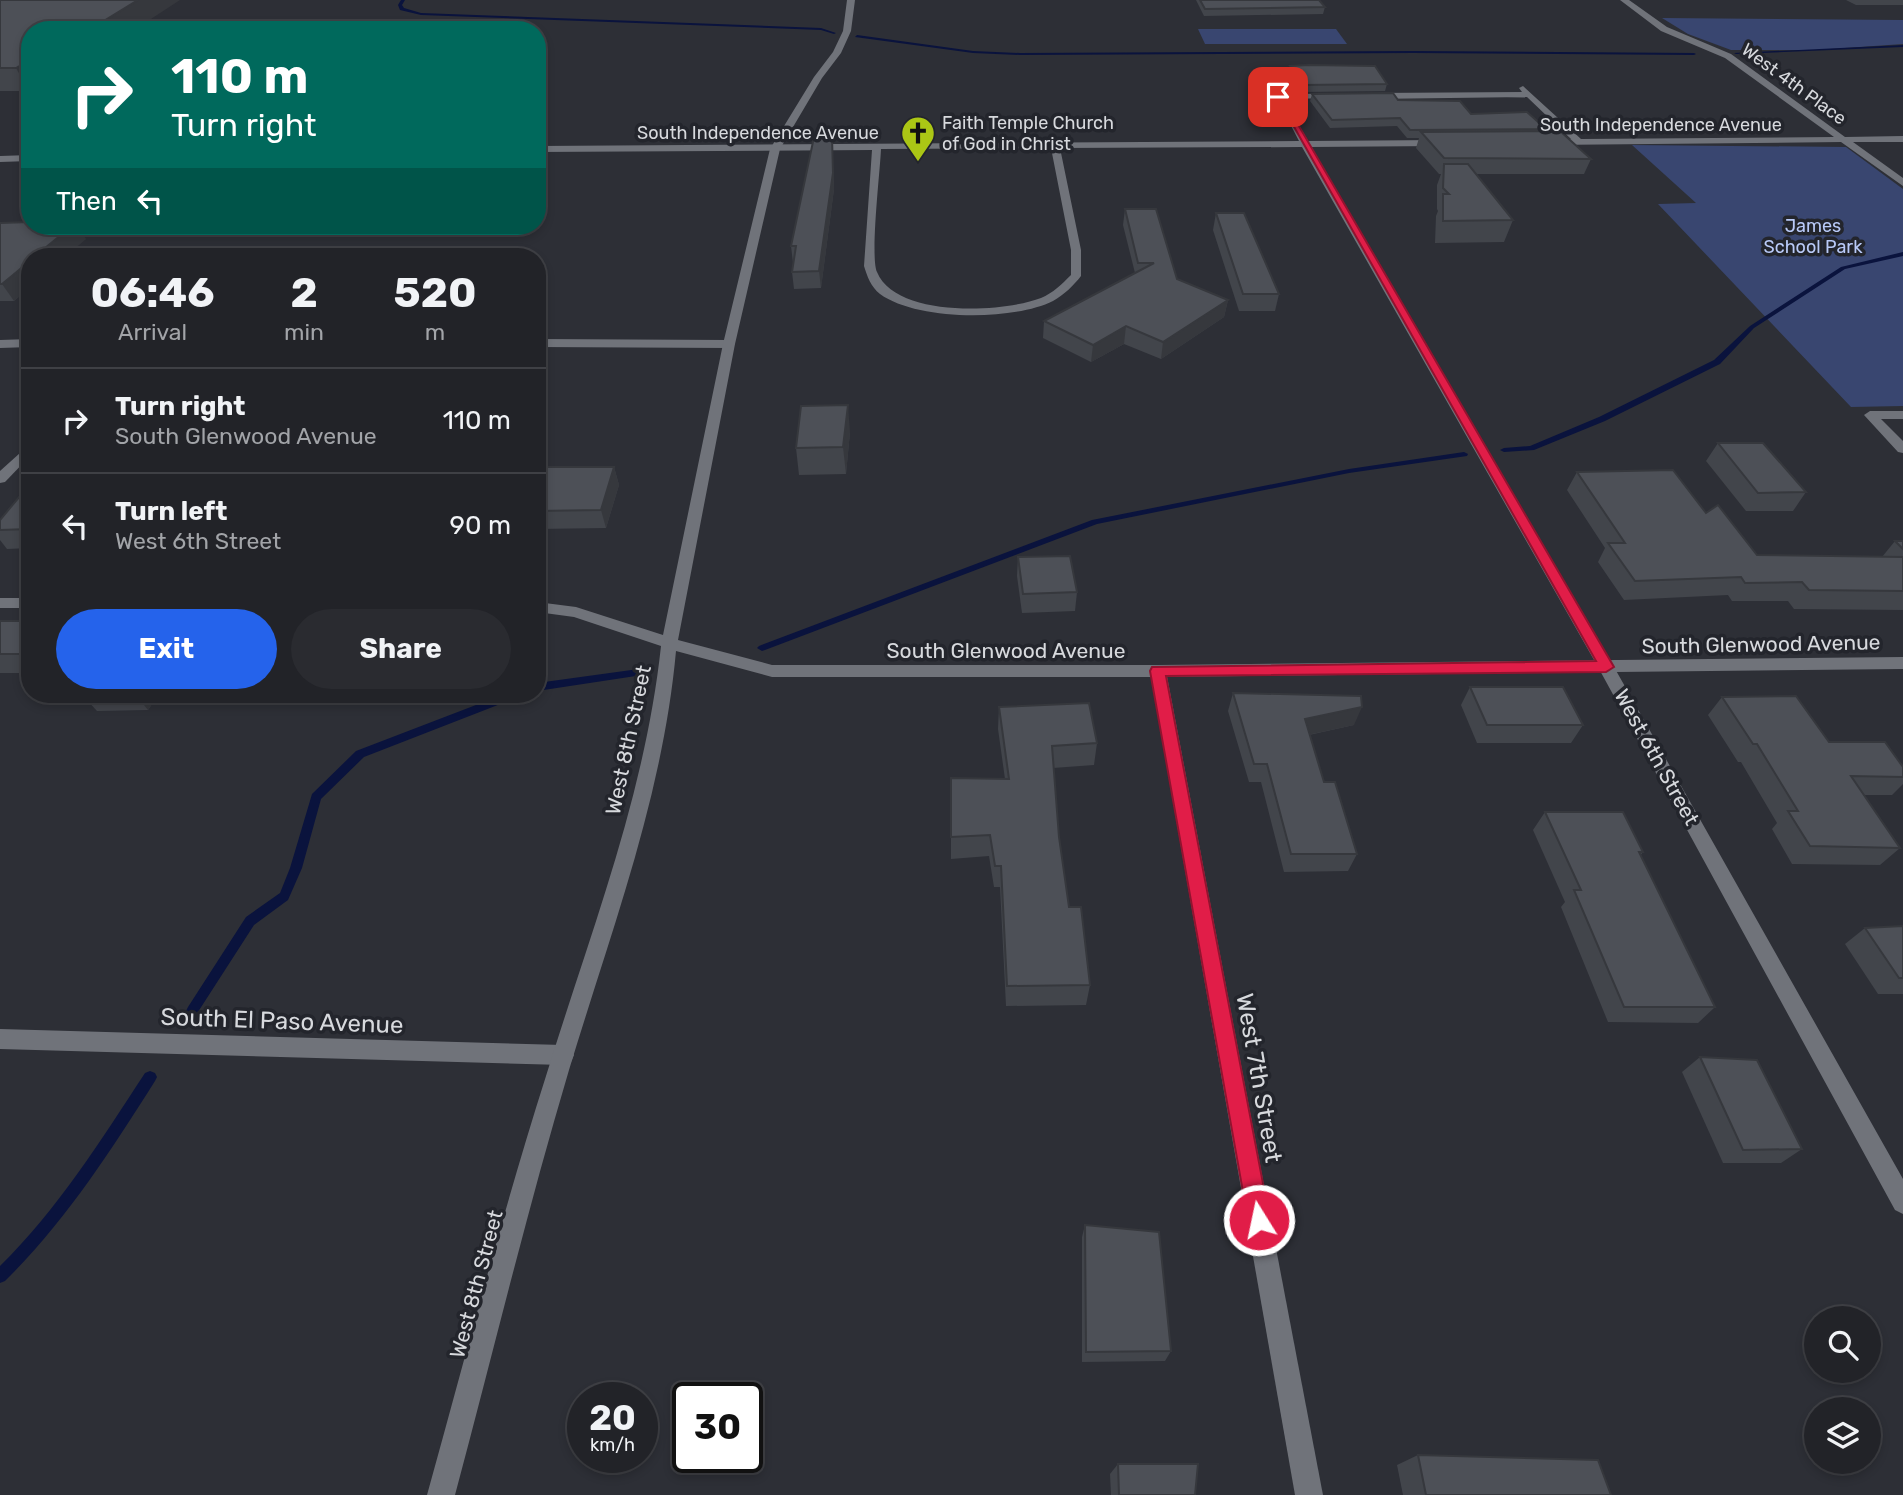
<!DOCTYPE html>
<html lang="en">
<head>
<meta charset="utf-8">
<style>
  :root { --surface:#222328; --page:#2a2b30; --text:#f1f3f6; --muted:#a2a4a8; --line:#3f4045; --accent:#2563eb }
  body { margin:0; font-family:Rubik,sans-serif; background:var(--page); color:var(--text); height:100vh; display:flex; flex-direction:column; font-size:26px; white-space:nowrap }
  * { box-sizing:border-box; margin:0 }
  p { font-size:23px; color:var(--muted) }
  .icon { flex:none; width:38px; height:38px; fill:none; stroke:currentColor; stroke-width:2; stroke-linecap:round; stroke-linejoin:round }
  .map { position:relative; flex:1; overflow:hidden }
  .side { position:absolute; left:21px; top:248px; width:525px; height:455px; display:flex; flex-direction:column; background:var(--surface); border-radius:28px; box-shadow:0 4px 10px #0003,0 0 0 2px var(--line) }
  .side>* { flex:none }
  .banner { position:absolute; left:21px; top:21px; width:525px; height:214px; border-radius:28px; box-shadow:0 4px 10px #0003,0 0 0 2px var(--line); background:#00695c; color:#fff; overflow:hidden }
  .controls { position:absolute; left:1804px; top:1306px; display:grid; gap:14px }
  .controls a { display:grid; place-items:center; width:77px; height:77px; border-radius:50%; background:var(--surface); box-shadow:0 4px 10px #0003,0 0 0 2px var(--line); font-size:35px }
  .speed { position:absolute; left:567px; top:1382px; display:flex; gap:14px; font-size:35px; font-weight:700; text-align:center }
  .speed>* { display:grid; place-content:center; width:91px; height:91px; border-radius:50%; background:var(--surface); box-shadow:0 4px 10px #0003,0 0 0 2px var(--line); line-height:1 }
  .speed small { font-size:18px; font-weight:400 }
  .speed .limit { border:4px solid #111; border-radius:10px; background:#fff; color:#111 }
  .pin { position:absolute; display:grid; place-items:center; width:60px; height:60px; color:#fff; margin:-30px; border-radius:14px; box-shadow:0 4px 10px #0006 }
  .me { position:absolute; width:77px; margin:-38px; rotate:350deg; stroke-linejoin:round; filter:drop-shadow(0 0 5px #0008) }
  .turn { display:flex; align-items:center; gap:24px; height:147px; padding:0 35px; font-size:32px }
  .turn .icon { width:91px; height:91px; stroke-width:2.5 }
  .turn b { display:block; font-size:49px; line-height:60px }
  .then { display:flex; align-items:center; height:66px; padding:0 35px; background:#0003; gap:14px; font-size:26px }
  .eta { display:flex; justify-content:space-evenly; align-items:center; height:119px; text-align:center }
  .eta b { font-size:42px; font-weight:700; line-height:49px }
  .button { display:flex; gap:14px; margin-top:auto; padding:14px 35px }
  .button a { flex:1; height:80px; border-radius:42px; background:var(--accent); color:#fff; font-size:28px; font-weight:700; line-height:80px; text-align:center }
  .button a+a { background:var(--page); color:var(--text) }
  ul { padding:0; list-style:none }
  li { display:flex; align-items:center; gap:21px; height:105px; padding:0 35px; border-top:2px solid var(--line) }
  li div { flex:1 }
  li b { display:block; font-size:26px }
  li em { font-style:normal }
  .map>svg:first-child { display:block }
</style>
</head>
<body>
<div class="map">
<svg width="1903" height="1495" viewBox="0 0 1903 1495">
  <rect width="100%" height="100%" fill="#2d2f36"/>
  <g fill="#394670">
    <polygon points="1662,18 1903,20 1903,44 1816,50 1731,50 1688,34"/>
    <polygon points="1198,29 1336,29 1347,44 1205,44"/>
    <polygon points="1632,145 1846,147 1903,189 1903,406 1851,407 1658,204 1696,203"/>
  </g>
  <g fill="none" stroke-linecap="round" stroke-linejoin="round">
    <g fill="#0a133d" fill-rule="evenodd">
      <polygon points="401,0 405,0 402,5 404,8 421,13 821,28 836,33 834,34 821,30 421,15 400,10 398,5"/>
      <polygon points="857,35 973,51 1020,53 1413,51 1694,53 1696,54 1694,55 1413,53 1020,55 973,53 855,37"/>
      <polygon points="1903,45 1903,47 1736,54 1734,53"/>
      <polygon points="1903,252 1903,256 1845,269 1754,328 1720,364 1605,421 1534,450 1504,452 1500,450 1504,448 1530,446 1599,417 1714,360 1750,326 1841,267"/>
      <polygon points="1464,452 1468,454 1467,456 1349,473 1097,524 765,650 762,651 757,648 759,646 1092,520 1349,469"/>
      <polygon points="646,668 651,672 649,674 537,691 537,683"/>
      <polygon points="502,695 517,695 516,698 364,757 321,799 302,868 288,900 254,925 196,1015 192,1017 188,1015 186,1011 188,1007 246,917 280,893 290,868 312,794 356,751"/>
      <path d="M 150,1071 L 155,1073 L 157,1077 L 155,1081 C 110,1152 65,1222 5,1281 L 0,1283 L 0,1266 C 58,1209 101,1140 145,1073 Z"/>
    </g>
    <g fill="#70737a" fill-rule="evenodd">
      <polygon points="1620,0 1629,0 1667,27 1731,54 1845,137 1903,136 1903,142 1853,142 1903,178 1903,186 1841,142 1549,145 1546,140 1571,139 1527,97 1373,99 1369,96 1373,93 1522,92 1519,88 1523,86 1581,139 1834,137 1725,58 1661,31"/>
      <path d="M 1334,93 L 1337,98 L 1284,99 L 1308,141 L 1440,140 L 1445,143 L 1440,146 L 1311,147 L 1614,667 L 1903,1179 L 1903,1214 L 1895,1210 L 1598,667 L 1302,147 L 1060,148 L 1081,250 L 1081,276 C 1074,285 1064,295 1053,301 C 1013,321 917,321 880,294 C 871,287 867,276 864,266 L 872,150 L 537,152 L 537,146 L 1299,141 L 1275,95 ZM 1051,148 L 1071,250 L 1071,275 C 1062,284 1053,293 1041,298 C 1002,313 896,318 877,272 C 870,257 880,172 881,149 Z"/>
      <polygon points="30,155 30,161 0,162 0,156"/>
      <polygon points="30,339 30,347 0,348 0,340"/>
      <polygon points="537,339 729,340 735,344 729,348 537,347"/>
      <polygon points="1903,411 1903,419 1881,419 1903,441 1903,453 1898,452 1864,415 1870,411"/>
      <polygon points="30,444 30,456 5,482 0,483 0,471"/>
      <polygon points="1158,665 1166,671 1323,1495 1295,1495 1150,671"/>
      <polygon points="0,1029 563,1045 571,1048 574,1055 571,1062 563,1065 0,1049"/>
    </g>
    <g fill="#70737a" fill-rule="evenodd">
      <path d="M 847,0 L 855,0 L 851,31 L 841,53 L 822,78 L 780,149 L 735,344 L 678,640 L 772,665 L 1158,665 L 1903,657 L 1903,669 L 1158,677 L 772,677 L 676,651 C 663,796 611,931 569,1070 C 527,1211 493,1353 455,1495 L 427,1495 C 466,1355 502,1214 546,1076 C 590,933 645,796 661,646 L 574,617 L 537,612 L 537,602 L 576,607 L 663,635 L 723,344 L 770,149 L 814,77 L 833,52 L 843,31 Z"/>
      <rect x="0" y="598" width="30" height="10"/>
    </g>
  </g>
  <g fill="#42454b">
    <polygon points="0,0 30,30 30,90 29,91 0,91"/>
    <polygon points="1196,0 1319,0 1325,7 1323,14 1204,16"/>
    <polygon points="1846,0 1903,0 1903,5 1856,5"/>
    <polygon points="1290,66 1387,84 1385,91 1303,92 1288,73"/>
    <polygon points="1312,94 1398,100 1471,114 1546,129 1545,132 1591,159 1584,174 1476,174 1513,220 1504,242 1435,243 1436,216 1438,211 1437,209 1437,185 1441,174 1439,174 1416,148 1419,138 1407,138 1397,126 1330,128 1310,101"/>
    <polygon points="832,137 834,189 821,288 794,289 792,272 793,263 791,246"/>
    <polygon points="1125,209 1177,279 1228,300 1224,317 1161,359 1124,344 1091,362 1043,338 1044,321 1135,273 1123,225"/>
    <polygon points="1216,213 1279,294 1275,311 1239,311 1213,230"/>
    <polygon points="0,223 86,239 30,257 30,287 14,301 0,301"/>
    <polygon points="850,432 846,474 799,475 796,448"/>
    <polygon points="1718,443 1806,492 1793,511 1746,511 1706,461"/>
    <polygon points="537,460 540,467 614,467 619,485 606,528 537,529"/>
    <polygon points="1577,472 1706,513 1757,555 1882,557 1895,541 1903,541 1903,610 1794,609 1788,601 1732,601 1728,595 1624,600 1598,562 1605,548 1567,490"/>
    <polygon points="30,490 30,548 7,549 0,540 0,520"/>
    <polygon points="1018,557 1077,592 1075,611 1022,613 1017,576"/>
    <rect x="0" y="621" width="30" height="52"/>
    <polygon points="1470,687 1583,725 1571,743 1477,743 1461,705"/>
    <polygon points="1233,693 1354,725 1309,735 1324,782 1357,854 1348,871 1284,872 1261,782 1249,782 1228,711"/>
    <polygon points="80,695 158,695 148,710 97,711 86,699 83,699"/>
    <polygon points="1722,697 1829,742 1903,767 1903,784 1892,795 1864,795 1900,848 1880,865 1792,864 1772,829 1777,823 1741,762 1738,762 1708,715"/>
    <polygon points="999,707 1097,743 1094,765 1053,768 1059,837 1069,907 1090,985 1086,1005 1006,1006 1000,887 994,887 989,856 951,859 951,778 1005,779 998,729"/>
    <polygon points="1545,812 1643,852 1640,856 1715,1007 1698,1023 1608,1022 1561,907 1565,902 1533,830"/>
    <polygon points="1903,926 1903,994 1878,994 1845,944 1865,928"/>
    <polygon points="1700,1057 1802,1149 1781,1163 1723,1163 1682,1072"/>
    <polygon points="1085,1225 1171,1351 1165,1361 1082,1362 1082,1237"/>
    <polygon points="1418,1455 1611,1495 1403,1495 1397,1465"/>
    <polygon points="1118,1464 1195,1495 1111,1495 1110,1474"/>
  </g>
  <g fill="#36383d">
    <polygon points="138,0 180,0 134,30 89,30"/>
    <polygon points="30,60 30,90 29,91 16,68"/>
    <polygon points="832,137 834,189 821,288 819,271"/>
    <polygon points="72,226 78,226 86,239 65,257 34,257"/>
    <polygon points="30,261 30,287 14,301 2,284"/>
    <polygon points="1228,300 1224,317 1161,359 1163,342"/>
    <polygon points="1126,326 1124,344 1091,362 1093,345"/>
    <polygon points="848,405 850,432 846,474 843,447"/>
    <polygon points="614,467 619,485 606,528 601,510"/>
    <polygon points="136,695 158,695 148,710"/>
    <polygon points="1362,707 1354,725 1298,737 1305,719"/>
  </g>
  <g fill="#4d5057" stroke="#36383d" stroke-width="2">
    <polygon points="0,0 138,0 89,30 30,30 30,60 16,68 0,68"/>
    <polygon points="1200,0 1319,0 1325,7 1205,9"/>
    <polygon points="1309,65 1375,66 1387,84 1304,85 1290,66"/>
    <polygon points="1393,93 1398,100 1460,101 1471,114 1527,112 1546,129 1410,130 1400,118 1332,120 1312,94"/>
    <polygon points="1560,131 1591,159 1444,158 1421,132"/>
    <polygon points="814,137 832,137 833,173 819,271 792,272 796,246 791,246"/>
    <polygon points="1444,164 1468,164 1513,220 1443,221 1443,194 1449,194 1443,188"/>
    <polygon points="1125,209 1156,209 1177,279 1228,300 1163,342 1126,326 1093,345 1044,321 1154,263 1138,263"/>
    <polygon points="1216,213 1244,213 1279,294 1243,294"/>
    <polygon points="30,222 30,226 72,226 34,257 30,257 30,261 2,284 0,284 0,223"/>
    <polygon points="848,405 843,447 796,448 801,406"/>
    <polygon points="1718,443 1763,443 1806,492 1758,493"/>
    <polygon points="537,467 614,467 601,510 537,511"/>
    <polygon points="1673,470 1706,513 1718,505 1757,555 1903,557 1903,591 1809,590 1802,582 1745,583 1741,577 1635,581 1608,543 1625,543 1577,472"/>
    <polygon points="25,490 30,490 30,529 0,530 0,520"/>
    <polygon points="1895,541 1903,541 1903,549"/>
    <polygon points="1070,556 1077,592 1023,594 1018,557"/>
    <rect x="0" y="621" width="30" height="33"/>
    <polygon points="1470,687 1563,687 1583,725 1487,725"/>
    <polygon points="1233,693 1361,696 1362,707 1305,719 1324,782 1335,782 1357,854 1291,854 1267,764 1254,764"/>
    <polygon points="1796,696 1829,742 1885,742 1903,767 1903,777 1851,776 1900,848 1810,846 1788,811 1798,811 1757,744 1753,744 1722,697"/>
    <polygon points="1089,703 1097,743 1052,746 1059,837 1069,907 1081,907 1090,985 1007,986 1001,866 995,866 990,835 951,837 951,778 1009,779 999,707"/>
    <polygon points="1545,812 1623,812 1643,852 1639,852 1715,1007 1624,1007 1574,890 1581,890"/>
    <polygon points="1903,926 1903,978 1899,978 1865,928"/>
    <polygon points="1700,1057 1757,1060 1802,1149 1743,1150"/>
    <polygon points="1085,1225 1159,1232 1171,1351 1086,1352"/>
    <polygon points="1418,1455 1598,1460 1611,1495 1426,1495"/>
    <polygon points="1118,1464 1198,1464 1195,1495 1119,1495"/>
  </g>
  <polygon fill="#e11d48" stroke="#92132f" stroke-width="2" points="1276,95 1282,97 1614,667 1606,672 1166,676 1270,1220 1266,1228 1259,1231 1251,1228 1248,1220 1150,671 1152,667 1596,661"/>
  <defs>
    <g id="church-pin" transform="scale(1.75)"><path d="M0 17L-7.5 6A9.5 9.5 0 1 1 7.5 6Z" fill="#abc615" stroke="#23252c"/><path d="M-1.2-6h2.4v3.5h3.3v2.4h-3.3V6h-2.4V-.1h-3.3v-2.4h3.3Z" fill="#111"/></g>
  </defs>
  <g fill-rule="evenodd">
    <use href="#church-pin" x="918" y="133"/>
  </g>
  <g text-anchor="middle" dominant-baseline="central" stroke-width="7" stroke-linejoin="round" paint-order="stroke">
    <g font-size="18" fill="#d7d9dd" stroke="#23252c">
      <text transform="translate(1794 84) rotate(36)">West 4th Place</text>
      <text x="1661" y="125">South Independence Avenue</text>
      <text x="758" y="133">South Independence Avenue</text>
    </g>
    <g font-size="18" fill="#d7d9dd" stroke="#23252c" text-anchor="start">
      <text x="942" y="123">Faith Temple Church<tspan x="942" dy="21">of God in Christ</tspan></text>
    </g>
    <g font-size="18" fill="#b9caf8" stroke="#23252c">
      <text x="1813" y="226">James<tspan x="1813" dy="21">School Park</tspan></text>
    </g>
    <g font-size="21" fill="#d7d9dd" stroke="#23252c">
      <text transform="translate(1761 644) rotate(-1)">South Glenwood Avenue</text>
      <text x="1006" y="650">South Glenwood Avenue</text>
      <text transform="translate(628 740) rotate(-78)">West 8th Street</text>
      <text transform="translate(1657 757) rotate(61)">West 6th Street</text>
      <text transform="translate(476 1284) rotate(-75)">West 8th Street</text>
    </g>
    <g font-size="24" fill="#d7d9dd" stroke="#23252c">
      <text transform="translate(282 1021) rotate(2)">South El Paso Avenue</text>
      <text transform="translate(1259 1078) rotate(80)">West 7th Street</text>
    </g>
  </g>
</svg>
<div class="controls">
<a><svg class="icon" aria-label="search" viewBox="0 0 24 24"><circle cx="10" cy="10" r="6"/><path d="M15 15l6 6"/></svg></a>
<a><svg class="icon" aria-label="layers" viewBox="0 0 24 24"><path d="M12 4l9 5-9 5-9-5zM3 14l9 5 9-5"/></svg></a>
</div>
<div class="speed"><div>20<small>km/h</small></div><div class="limit">30</div></div>
<div class="pin" style="left:1278px;top:97px;background:#d93025"><svg class="icon" aria-label="arrive" viewBox="0 0 24 24"><path d="M6 21V4h12l-3 4 3 4H6"/></svg></div>
<svg class="me" style="left:1259px;top:1220px" viewBox="-20 -20 40 40"><circle r="17" fill="#e11d48" stroke="#fff" stroke-width="3"/><path d="M0-11L8 9 0 5-8 9z" fill="#fff"/></svg>
<div class="banner">
<div class="turn"><svg class="icon" aria-label="right" viewBox="0 0 24 24"><path d="M7 20v-9h11M14 6l5 5-5 5"/></svg><div><b>110 m</b>Turn right</div></div>
<div class="then">Then<svg class="icon" aria-label="left" viewBox="0 0 24 24"><path d="M17 20v-9H6M10 6l-5 5 5 5"/></svg></div>
</div>
<section class="side">
<div class="eta">
<div><b>06:46</b><p>Arrival</p></div>
<div><b>2</b><p>min</p></div>
<div><b>520</b><p>m</p></div>
</div>
<ul>
<li><svg class="icon" aria-label="right" viewBox="0 0 24 24"><path d="M7 20v-9h11M14 6l5 5-5 5"/></svg><div><b>Turn right</b><p>South Glenwood Avenue</p></div><em>110 m</em></li>
<li><svg class="icon" aria-label="left" viewBox="0 0 24 24"><path d="M17 20v-9H6M10 6l-5 5 5 5"/></svg><div><b>Turn left</b><p>West 6th Street</p></div><em>90 m</em></li>
</ul>
<div class="button"><a>Exit</a><a>Share</a></div>
</section>
</div>
</body>
</html>
